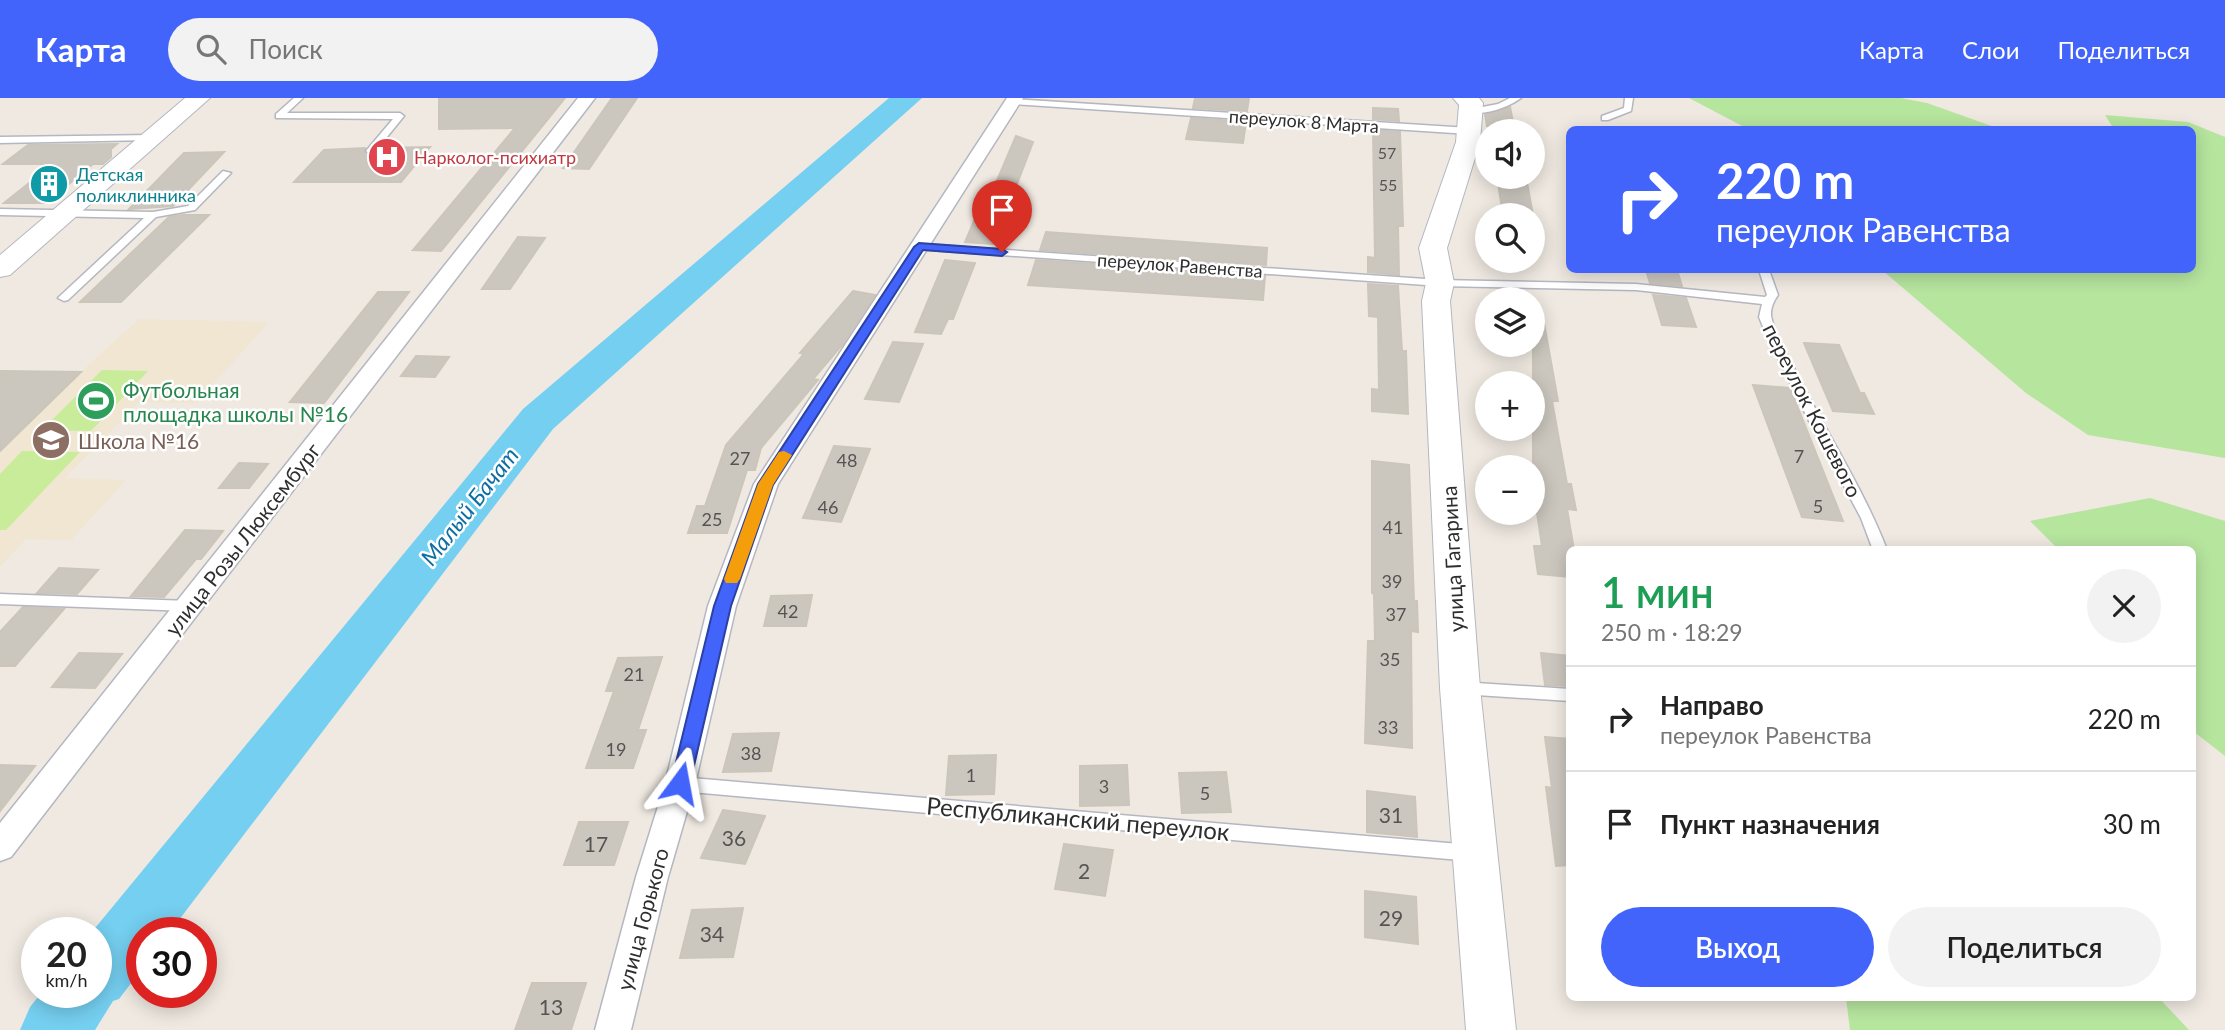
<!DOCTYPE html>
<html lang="ru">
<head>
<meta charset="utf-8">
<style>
  :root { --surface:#fff; --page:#f2f2f2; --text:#222; --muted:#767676; --line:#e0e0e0; --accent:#4264fb }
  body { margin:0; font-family:Lato,sans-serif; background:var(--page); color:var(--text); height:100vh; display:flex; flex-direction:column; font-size:26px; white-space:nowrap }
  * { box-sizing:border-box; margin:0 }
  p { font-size:23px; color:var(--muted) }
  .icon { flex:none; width:38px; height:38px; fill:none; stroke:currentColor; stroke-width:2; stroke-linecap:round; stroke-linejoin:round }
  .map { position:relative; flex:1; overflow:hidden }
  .sheet { position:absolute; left:1566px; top:448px; width:630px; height:455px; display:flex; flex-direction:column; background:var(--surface); border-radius:10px; box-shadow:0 4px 18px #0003 }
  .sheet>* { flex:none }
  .hud { position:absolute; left:1566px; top:28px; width:630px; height:147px; border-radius:10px; box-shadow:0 4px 18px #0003; background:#4264fb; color:#fff; overflow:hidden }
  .fabs { position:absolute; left:1475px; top:21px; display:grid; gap:14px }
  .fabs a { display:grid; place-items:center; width:70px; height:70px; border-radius:50%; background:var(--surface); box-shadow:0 4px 18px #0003; font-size:35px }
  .speed { position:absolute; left:21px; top:819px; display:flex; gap:14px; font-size:35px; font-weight:700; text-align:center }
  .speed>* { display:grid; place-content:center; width:91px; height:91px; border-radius:50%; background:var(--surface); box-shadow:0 4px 18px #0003; line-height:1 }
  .speed small { font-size:18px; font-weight:400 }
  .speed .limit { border:10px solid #d22; background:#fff; color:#111 }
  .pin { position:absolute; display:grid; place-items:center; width:60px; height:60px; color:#fff; margin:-72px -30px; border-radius:50% 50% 50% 0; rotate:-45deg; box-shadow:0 0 7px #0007 }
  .pin .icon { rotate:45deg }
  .me { position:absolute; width:77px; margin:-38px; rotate:13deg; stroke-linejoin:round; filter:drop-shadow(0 0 5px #0008) }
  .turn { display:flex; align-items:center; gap:24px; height:147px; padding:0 35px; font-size:32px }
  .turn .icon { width:91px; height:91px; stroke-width:2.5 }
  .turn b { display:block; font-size:49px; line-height:60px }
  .round { display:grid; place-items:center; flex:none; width:74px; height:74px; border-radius:37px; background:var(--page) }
  .overview { display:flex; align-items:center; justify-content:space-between; height:119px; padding:0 35px }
  h1 { font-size:42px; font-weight:600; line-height:52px; color:#1e9e55 }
  .cta { display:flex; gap:14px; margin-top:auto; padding:14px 35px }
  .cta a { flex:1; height:80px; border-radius:42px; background:var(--accent); color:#fff; font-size:28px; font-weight:600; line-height:80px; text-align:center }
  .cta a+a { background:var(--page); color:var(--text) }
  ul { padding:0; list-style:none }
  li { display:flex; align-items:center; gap:21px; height:105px; padding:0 35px; border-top:2px solid var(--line) }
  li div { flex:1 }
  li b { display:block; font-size:26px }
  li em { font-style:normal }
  header { display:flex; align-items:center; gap:42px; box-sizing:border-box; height:98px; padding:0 35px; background:var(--accent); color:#fff }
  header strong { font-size:33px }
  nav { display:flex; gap:38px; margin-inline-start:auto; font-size:24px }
  .search { width:490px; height:63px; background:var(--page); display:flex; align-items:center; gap:18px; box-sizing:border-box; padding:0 24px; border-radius:38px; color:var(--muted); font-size:26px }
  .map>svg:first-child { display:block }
</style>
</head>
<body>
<header>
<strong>Карта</strong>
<div class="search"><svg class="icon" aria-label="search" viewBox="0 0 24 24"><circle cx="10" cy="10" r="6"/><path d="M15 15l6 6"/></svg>Поиск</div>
<nav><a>Карта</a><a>Слои</a><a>Поделиться</a></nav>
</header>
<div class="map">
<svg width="2225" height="932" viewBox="0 0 2225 932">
  <rect width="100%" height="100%" fill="#efe9e1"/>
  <polygon fill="#f0e6d1" points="139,221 269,224 196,305 139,304 65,380 126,382 71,442 26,441 0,469 0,273 81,274"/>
  <g fill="#b6e59e">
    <polygon points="1689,0 1901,0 1927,5 2000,31 1748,31"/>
    <polygon points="2105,17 2188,24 2225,39 2225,360 2088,337 2026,295 1882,172 2193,172 2193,32 2114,31"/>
    <polygon points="2150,400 2225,423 2225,658 2193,633 2193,452 2058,451 2030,423"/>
    <polygon points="1846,900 2159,900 2189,932 1850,932"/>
  </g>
  <g fill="#c9ec9a">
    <polygon points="102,272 148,273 91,333 42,332"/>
    <polygon points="22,353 80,354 6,432 0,432 0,376"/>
  </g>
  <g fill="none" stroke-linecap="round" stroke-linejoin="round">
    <polygon fill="#75cff0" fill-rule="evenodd" points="889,0 922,0 553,331 169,835 142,835 142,871 119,901 113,903 95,932 20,932 30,909 42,894 96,894 96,835 91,835 523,311"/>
  </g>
  <g fill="#cbc7bf" stroke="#cbc5ba" stroke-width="2">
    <polygon points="439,0 565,0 441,153 413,152 515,30 439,31"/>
    <polygon points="612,0 637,0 589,71 563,70"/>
    <polygon points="1195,0 1249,0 1247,13 1193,10"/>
    <polygon points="1510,9 1514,29 1487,28 1485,17"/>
    <polygon points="1373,10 1398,11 1399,23 1373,21"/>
    <polygon points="1191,20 1246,24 1243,45 1186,41"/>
    <polygon points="1373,32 1400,34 1403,128 1398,128 1399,177 1368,174 1368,159 1375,160"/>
    <polygon points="1016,38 1033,44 994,146 965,144 987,92 993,92"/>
    <polygon points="117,46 111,51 111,59 103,66 93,66 46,105 4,105 53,66 3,66 28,47"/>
    <polygon points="430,49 401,84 294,84 324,52 365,50 365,55 372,58 381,50"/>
    <polygon points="224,54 173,108 129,111 184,55"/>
    <polygon points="1497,79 1526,79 1533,117 1503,117"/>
    <polygon points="183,117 209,117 121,204 80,204 169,119"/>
    <polygon points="1046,134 1267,150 1266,167 1040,152"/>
    <polygon points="518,139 545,140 510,191 482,191"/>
    <polygon points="945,162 975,165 953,221 948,221 941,236 915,234"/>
    <polygon points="1036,162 1265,178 1263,202 1028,187"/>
    <polygon points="1646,172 1677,172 1682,188 1650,185"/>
    <polygon points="1368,186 1398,188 1402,253 1406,253 1408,316 1372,313 1372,291 1379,292 1378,219 1369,218"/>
    <polygon points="853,193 875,197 843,246 813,281 818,282 761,350 755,372 747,372 727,435 688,435 697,408 705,408 726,347 804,256 800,255"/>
    <polygon points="378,194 409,194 324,305 290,304"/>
    <polygon points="1653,197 1686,200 1696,229 1662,227"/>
    <polygon points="1544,225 1558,303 1552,303 1567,386 1571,386 1576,412 1567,411 1574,452 1570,452 1570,479 1538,476 1534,448 1542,448 1533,388 1533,226"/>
    <polygon points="893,244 923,246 899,304 865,301"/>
    <polygon points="1804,245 1839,247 1860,295 1864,295 1874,316 1833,313"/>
    <polygon points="416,258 449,259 435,279 401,278"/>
    <polygon points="0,273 81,274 0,353"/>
    <polygon points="1753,287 1790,290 1843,423 1802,419"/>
    <polygon points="834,348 870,351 841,424 803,420"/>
    <polygon points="1372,363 1409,367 1414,503 1417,503 1418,534 1411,533 1412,650 1365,645 1368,543 1375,543 1374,496 1372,495"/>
    <polygon points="239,365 268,366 249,390 219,390"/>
    <polygon points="185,432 223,433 201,461 196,461 164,499 131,498"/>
    <polygon points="59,470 98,472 77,496 37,495"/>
    <polygon points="812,497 806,528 764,528 771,498"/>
    <polygon points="23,509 64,511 15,568 0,568 0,534"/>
    <polygon points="79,555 122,556 95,590 52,589"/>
    <polygon points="1541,555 1570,558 1570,588 1545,587"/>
    <polygon points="662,559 638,632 646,632 633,670 586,670 614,593 606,593 618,560"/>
    <polygon points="779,635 771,673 723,674 733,636"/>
    <polygon points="1545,639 1570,641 1570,767 1556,768 1546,689 1552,690"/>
    <polygon points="996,657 994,696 946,697 949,658"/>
    <polygon points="0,667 35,668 0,713"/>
    <polygon points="1127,667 1129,707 1080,708 1080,668"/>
    <polygon points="1226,674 1231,714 1182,715 1179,675"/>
    <polygon points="1367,693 1415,699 1417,739 1367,734"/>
    <polygon points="723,712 765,718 745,766 701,760"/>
    <polygon points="579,724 628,724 614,767 564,767"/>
    <polygon points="1064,746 1113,752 1105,798 1055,791"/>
    <polygon points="1365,793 1416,799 1418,846 1365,839"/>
    <polygon points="743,810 733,859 680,860 692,812"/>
    <polygon points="532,885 586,885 571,932 515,932"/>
  </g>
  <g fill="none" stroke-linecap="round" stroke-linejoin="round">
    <g stroke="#b4b7c1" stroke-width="3">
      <g id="lane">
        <polygon points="294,0 303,0 287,15 400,15 404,18 374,55 371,56 366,53 393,21 276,20 276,16"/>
        <path d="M 1510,0 L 1521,0 C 1509,9 1480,20 1467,12 L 1498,6 Z"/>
        <polygon points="1625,0 1633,0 1631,13 1608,22 1602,22 1602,18 1624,10"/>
        <polygon points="1014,1 1469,30 1474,33 1469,36 1011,6 1010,4"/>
        <polygon points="154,37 154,41 151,42 0,45 0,39"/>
        <polygon points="223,73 231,75 195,112 156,119 68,202 64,203 58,200 60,198 144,120 0,117 0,111 153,114 188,108"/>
        <path d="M 919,146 L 1440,182 L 1636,186 L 1765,199 L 1767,197 L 1759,172 L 1769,172 L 1778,197 C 1773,204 1769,213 1772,222 C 1777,242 1790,261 1799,280 C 1828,337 1864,392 1887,452 L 1873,452 L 1861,420 L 1808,321 L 1766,236 L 1759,219 L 1762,206 L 1636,192 L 1440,188 L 915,151 L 914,149 Z"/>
        <polygon points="0,496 189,503 194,504 196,508 194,512 189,513 0,506"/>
        <polygon points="1461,584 1570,591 1570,603 1461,596 1456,594 1453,590 1456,586"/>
        <polygon points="680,679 1471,747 1477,750 1480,755 1477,760 1471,763 680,693 674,691 672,686 674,681"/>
      </g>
    </g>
    <g stroke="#b4b7c1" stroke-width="3">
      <g id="street">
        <polygon points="578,0 595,0 11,759 0,763 0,725"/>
        <polygon points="1007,0 1023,0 778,386 736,508 695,686 668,779 631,932 595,932 636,779 665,686 708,508 754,386"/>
      </g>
    </g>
    <g stroke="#b4b7c1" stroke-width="2">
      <g id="secondary">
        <polygon points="185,0 210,0 10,177 0,179 0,157"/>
        <polygon points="1453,0 1479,0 1483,5 1480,44 1447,150 1454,185 1450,203 1480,590 1516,932 1466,932 1440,590 1422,203 1426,185 1419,150 1456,44 1459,7"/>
      </g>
    </g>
    <use href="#lane" fill="#fff" fill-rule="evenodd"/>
    <use href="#street" fill="#fff" fill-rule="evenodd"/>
    <use href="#secondary" fill="#fff" fill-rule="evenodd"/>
  </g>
  <polygon fill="#4264fb" stroke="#2b41a3" stroke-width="2" points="919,145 1002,151 1007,154 1002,158 923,152 773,387 731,508 690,685 687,691 680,693 674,691 671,685 714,508 758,386 914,149"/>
  <polygon fill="#f59e0b" points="784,353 792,357 773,387 740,481 737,485 726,485 724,481 758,386 779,354"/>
  <defs>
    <g id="hospital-disc" transform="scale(2.0125)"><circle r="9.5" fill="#e0444e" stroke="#fff"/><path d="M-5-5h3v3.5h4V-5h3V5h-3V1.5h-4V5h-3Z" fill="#fff"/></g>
    <g id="building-disc" transform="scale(2.0125)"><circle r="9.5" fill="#0f9aa8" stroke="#fff"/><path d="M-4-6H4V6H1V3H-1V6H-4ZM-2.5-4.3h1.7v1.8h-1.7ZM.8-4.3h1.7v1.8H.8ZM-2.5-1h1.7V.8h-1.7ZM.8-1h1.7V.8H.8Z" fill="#fff"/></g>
    <g id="stadium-disc" transform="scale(2.0125)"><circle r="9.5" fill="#2e9e5b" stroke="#fff"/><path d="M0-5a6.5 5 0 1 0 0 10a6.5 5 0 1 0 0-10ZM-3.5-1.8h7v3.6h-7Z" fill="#fff"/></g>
    <g id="school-disc" transform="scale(2.0125)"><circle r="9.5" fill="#8d6e63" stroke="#fff"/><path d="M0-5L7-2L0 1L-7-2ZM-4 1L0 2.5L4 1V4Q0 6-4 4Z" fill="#fff"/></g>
  </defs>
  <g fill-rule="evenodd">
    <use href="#hospital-disc" x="387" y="59"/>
    <use href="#building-disc" x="49" y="86"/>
    <use href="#stadium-disc" x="96" y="303"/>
    <use href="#school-disc" x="51" y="342"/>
  </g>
  <g text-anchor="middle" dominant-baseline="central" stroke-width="5" stroke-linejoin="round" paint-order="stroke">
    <g font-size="16" fill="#555452">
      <text x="1387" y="54">57</text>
      <text x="1388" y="86">55</text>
    </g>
    <g font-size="18" fill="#2e2e2e" stroke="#fff">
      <text transform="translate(1304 23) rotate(4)">переулок 8 Марта</text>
      <text transform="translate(1180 167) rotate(4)">переулок Равенства</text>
    </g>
    <g font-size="18" fill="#be3a42" stroke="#fff" text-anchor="start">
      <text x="414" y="59">Нарколог-психиатр</text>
    </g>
    <g font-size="18" fill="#0d838f" stroke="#fff" text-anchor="start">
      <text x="76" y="76">Детская<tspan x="76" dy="21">поликлинника</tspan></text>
    </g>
    <g font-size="18" fill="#555452">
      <text x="1799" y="358">7</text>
      <text x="740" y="360">27</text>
      <text x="847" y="362">48</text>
      <text x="1818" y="408">5</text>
      <text x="828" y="409">46</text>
      <text x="712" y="421">25</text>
      <text x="1393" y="429">41</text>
      <text x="1392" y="483">39</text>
      <text x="788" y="513">42</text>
      <text x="1396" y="516">37</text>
      <text x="1390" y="561">35</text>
      <text x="634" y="576">21</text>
      <text x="1388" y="629">33</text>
      <text x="616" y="651">19</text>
      <text x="751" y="655">38</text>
      <text x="971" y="677">1</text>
      <text x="1104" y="688">3</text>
      <text x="1205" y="695">5</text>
    </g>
    <g font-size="21" fill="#27864d" stroke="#fff" text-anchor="start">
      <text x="123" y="291">Футбольная<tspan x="123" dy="24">площадка школы №16</tspan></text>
    </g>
    <g font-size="21" fill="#2e2e2e" stroke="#fff">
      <text transform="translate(1813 312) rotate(63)">переулок Кошевого</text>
      <text transform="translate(242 441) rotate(-52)">улица Розы Люксембург</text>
      <text transform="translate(1452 461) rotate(-93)">улица Гагарина</text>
      <text transform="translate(642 821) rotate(-75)">улица Горького</text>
    </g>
    <g font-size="21" fill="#785e54" stroke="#fff" text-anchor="start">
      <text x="78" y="342">Школа №16</text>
    </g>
    <g font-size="21" fill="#555452">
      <text x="1391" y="716">31</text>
      <text x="734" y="739">36</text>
      <text x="596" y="745">17</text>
      <text x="1084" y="772">2</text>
      <text x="1391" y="819">29</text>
      <text x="712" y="835">34</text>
      <text x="551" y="908">13</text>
    </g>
    <g font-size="23" font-style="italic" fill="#0d6fa3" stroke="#fff">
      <text transform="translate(469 408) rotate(-52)">Малый Бачат</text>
    </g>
    <g font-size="24" fill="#2e2e2e" stroke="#fff">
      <text transform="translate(1078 720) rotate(5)">Республиканский переулок</text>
    </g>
  </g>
</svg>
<div class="fabs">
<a><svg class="icon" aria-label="sound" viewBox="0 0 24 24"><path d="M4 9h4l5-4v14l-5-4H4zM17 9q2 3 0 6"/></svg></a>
<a><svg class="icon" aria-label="search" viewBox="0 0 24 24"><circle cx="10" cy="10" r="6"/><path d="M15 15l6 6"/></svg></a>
<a><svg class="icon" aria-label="layers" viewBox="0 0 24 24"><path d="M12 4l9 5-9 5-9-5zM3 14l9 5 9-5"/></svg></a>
<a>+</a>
<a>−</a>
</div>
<div class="speed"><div>20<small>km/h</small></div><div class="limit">30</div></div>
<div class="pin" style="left:1002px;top:154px;background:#d93025"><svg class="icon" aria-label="arrive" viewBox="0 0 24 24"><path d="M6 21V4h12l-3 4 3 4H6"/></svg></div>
<svg class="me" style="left:680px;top:685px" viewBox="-20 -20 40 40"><path d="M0-17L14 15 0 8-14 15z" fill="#4264fb" stroke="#fff" stroke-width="4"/></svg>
<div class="hud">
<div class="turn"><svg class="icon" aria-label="right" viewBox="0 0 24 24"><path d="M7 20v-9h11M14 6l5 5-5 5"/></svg><div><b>220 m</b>переулок Равенства</div></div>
</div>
<section class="sheet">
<div class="overview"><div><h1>1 мин</h1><p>250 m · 18:29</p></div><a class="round"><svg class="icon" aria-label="close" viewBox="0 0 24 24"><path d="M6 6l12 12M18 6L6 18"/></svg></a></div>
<ul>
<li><svg class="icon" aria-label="right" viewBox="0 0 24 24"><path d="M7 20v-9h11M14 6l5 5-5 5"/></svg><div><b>Направо</b><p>переулок Равенства</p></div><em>220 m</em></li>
<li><svg class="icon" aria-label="arrive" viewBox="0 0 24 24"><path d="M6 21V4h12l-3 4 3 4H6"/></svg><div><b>Пункт назначения</b></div><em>30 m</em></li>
</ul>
<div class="cta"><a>Выход</a><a>Поделиться</a></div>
</section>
</div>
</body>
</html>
